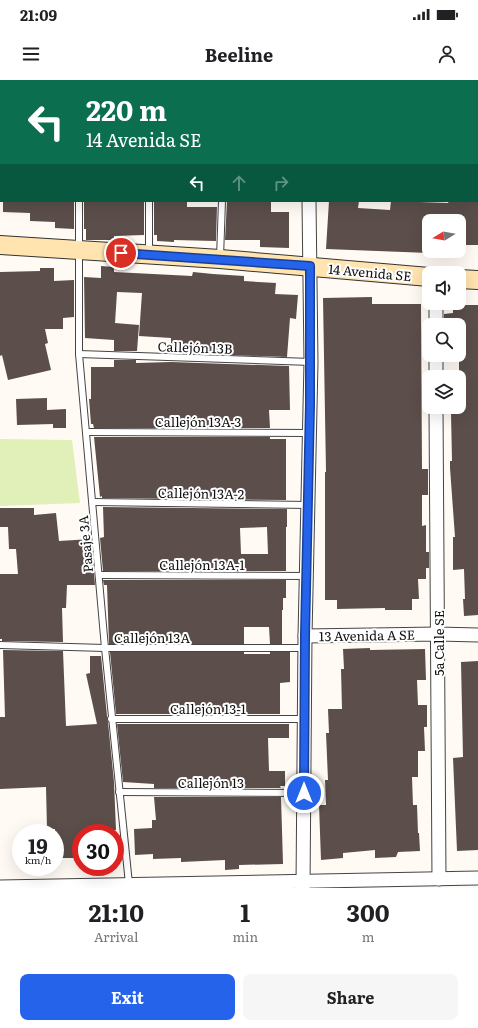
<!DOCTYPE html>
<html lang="en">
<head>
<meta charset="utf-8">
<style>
  :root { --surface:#fff; --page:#f6f6f6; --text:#202124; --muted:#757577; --accent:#2563eb }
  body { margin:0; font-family:Literata,serif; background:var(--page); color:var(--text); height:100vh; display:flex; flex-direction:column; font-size:15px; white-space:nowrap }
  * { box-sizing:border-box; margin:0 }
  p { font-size:13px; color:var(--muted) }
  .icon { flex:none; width:22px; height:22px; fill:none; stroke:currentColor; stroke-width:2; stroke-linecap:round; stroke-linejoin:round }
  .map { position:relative; height:808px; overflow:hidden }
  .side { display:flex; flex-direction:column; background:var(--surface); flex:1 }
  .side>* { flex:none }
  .guide { position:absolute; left:0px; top:0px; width:478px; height:122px; box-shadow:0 4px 16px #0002; background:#0b6e4f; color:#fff; overflow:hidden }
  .needle { width:26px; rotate:259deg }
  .buttons { position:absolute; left:422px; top:134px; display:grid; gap:8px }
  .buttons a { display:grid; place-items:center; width:44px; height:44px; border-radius:8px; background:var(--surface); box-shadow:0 4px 16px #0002; font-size:20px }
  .speed { position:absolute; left:12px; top:744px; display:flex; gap:8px; font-size:20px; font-weight:700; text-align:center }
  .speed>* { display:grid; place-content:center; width:52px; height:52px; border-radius:50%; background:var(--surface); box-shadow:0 4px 16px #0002; line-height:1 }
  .speed small { font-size:10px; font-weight:400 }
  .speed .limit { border:6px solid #d22; background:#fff; color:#111 }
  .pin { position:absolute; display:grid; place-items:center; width:34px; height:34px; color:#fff; margin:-17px; border:2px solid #fff; border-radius:50%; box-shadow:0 1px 4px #0007 }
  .me { position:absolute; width:44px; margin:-22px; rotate:0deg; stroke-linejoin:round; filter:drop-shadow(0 0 3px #0008) }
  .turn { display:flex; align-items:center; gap:14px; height:84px; padding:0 20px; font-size:18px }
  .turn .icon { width:52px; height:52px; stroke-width:2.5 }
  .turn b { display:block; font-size:28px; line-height:34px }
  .lanes { display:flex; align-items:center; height:38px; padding:0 20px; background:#0003; justify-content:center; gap:20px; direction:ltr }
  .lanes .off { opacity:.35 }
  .eta { display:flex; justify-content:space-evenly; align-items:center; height:68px; text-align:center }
  .eta b { font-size:24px; font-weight:700; line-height:28px }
  .primary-button { display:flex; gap:8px; margin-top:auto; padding:8px 20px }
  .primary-button a { flex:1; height:46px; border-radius:8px; background:var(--accent); color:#fff; font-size:16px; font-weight:700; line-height:46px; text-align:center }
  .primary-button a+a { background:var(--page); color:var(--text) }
  .status { display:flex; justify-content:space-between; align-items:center; height:28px; padding:0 20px; background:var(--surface); direction:ltr }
  .status svg { height:11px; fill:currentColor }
  header { display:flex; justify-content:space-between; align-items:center; height:52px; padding:0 20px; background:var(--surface); font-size:18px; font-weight:700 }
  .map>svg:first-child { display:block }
</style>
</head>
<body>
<div class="status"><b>21:09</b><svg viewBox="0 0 49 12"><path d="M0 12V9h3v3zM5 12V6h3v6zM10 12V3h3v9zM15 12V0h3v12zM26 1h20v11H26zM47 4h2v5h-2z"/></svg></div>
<header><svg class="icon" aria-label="menu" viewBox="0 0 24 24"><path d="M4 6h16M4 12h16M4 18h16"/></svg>Beeline<svg class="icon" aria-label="person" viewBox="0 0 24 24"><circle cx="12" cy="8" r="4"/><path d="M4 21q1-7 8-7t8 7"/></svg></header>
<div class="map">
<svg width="478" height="808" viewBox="0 0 478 808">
  <rect width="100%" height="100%" fill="#fffaf4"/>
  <polygon fill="#e1efb8" points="0,359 72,360 80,423 0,426"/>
  <g fill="#5b4e4b" fill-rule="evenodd">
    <polygon points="3,121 74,121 74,149 55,148 55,142 30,141 30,133 3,132"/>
    <polygon points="84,121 144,121 144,155 114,156 114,160 86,160 86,149 84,149"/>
    <polygon points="154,121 187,121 187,127 217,127 216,161 174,160 174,162 157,161 157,155 154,155"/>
    <polygon points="227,121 271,121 271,132 289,132 289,168 260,167 260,160 225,160"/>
    <polygon points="329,121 359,121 358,128 390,130 391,121 448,123 449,121 478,121 478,165 459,165 459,141 429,141 429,173 326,169"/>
    <polygon points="101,186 114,187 114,192 192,196 193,192 213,194 244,196 244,201 276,203 275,214 298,215 296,239 290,238 287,277 171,273 171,258 139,256 142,213 117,212 115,243 139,245 137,271 114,271 114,260 85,258 84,197 101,198"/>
    <polygon points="40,188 54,188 54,201 74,200 74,237 63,238 63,249 45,249 48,263 45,264 51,290 8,300 2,275 0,276 0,192 40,191"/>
    <polygon points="372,217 372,224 421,224 422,389 428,389 428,415 422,415 422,446 426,445 426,472 429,472 429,488 426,488 426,499 418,499 419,519 412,519 412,530 385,530 385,528 337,529 337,520 325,520 325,392 326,392 323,218"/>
    <polygon points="453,225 478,225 478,535 464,536 463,519 465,519 464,489 453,490 453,457 455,457 450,388 450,381 452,381 451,333 451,327 459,327 459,245 444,245 444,234 453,233"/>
    <polygon points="114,280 136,280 136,283 171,282 289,286 290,330 269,330 270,348 94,348 93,344 91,344 89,319 91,319 91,287 114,287"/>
    <polygon points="47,318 47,330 66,329 66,348 53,348 53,344 17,345 16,319"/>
    <polygon points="94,357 270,357 270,359 286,359 286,420 102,418 102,416 100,417"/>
    <path d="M 103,427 L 287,429 L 287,447 L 286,447 L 286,491 L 103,491 L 100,458 L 104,457 ZM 267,447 L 268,474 L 241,474 L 240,448 Z"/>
    <polygon points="0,428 34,428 34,435 56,433 59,461 91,459 95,505 67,505 66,528 62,528 63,562 2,561 2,559 0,559 0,494 18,494 16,469 9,469 8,447 0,447"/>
    <polygon points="103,500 286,500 286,518 283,518 283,530 282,530 282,564 270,564 269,547 244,547 244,564 109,564 107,505 104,505"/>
    <polygon points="370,568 370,570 425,569 426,600 417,600 418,625 427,625 427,647 424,647 425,671 418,671 418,697 412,697 413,725 417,725 418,753 419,753 420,771 398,772 396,777 375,778 375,770 343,773 343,778 321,780 319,725 326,725 325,700 328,700 326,653 329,653 328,629 342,629 341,589 344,589 343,569"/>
    <polygon points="3,570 63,571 66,646 97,644 86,594 90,593 90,576 101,576 107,636 107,639 108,642 114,702 116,750 95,751 95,753 81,753 81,778 62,778 61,770 55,770 55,749 47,749 46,707 0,709 0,637 5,637"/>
    <polygon points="110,572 244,572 244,574 270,574 270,572 290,572 290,602 280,603 280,634 116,634"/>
    <polygon points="478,581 478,770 457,771 453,678 463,677 461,582"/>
    <polygon points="117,644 289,644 289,658 268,658 269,691 285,691 285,706 280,706 281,708 154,708 154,704 123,702"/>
    <polygon points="154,717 281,717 283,784 239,785 239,789 225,790 225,780 181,782 181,778 153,779 153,774 135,775 134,749 152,748 152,740 156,740"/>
  </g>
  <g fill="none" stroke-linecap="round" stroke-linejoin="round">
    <g stroke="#444" stroke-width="8">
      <g id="lane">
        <polyline points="442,0 442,1"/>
        <polyline points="81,1 81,0"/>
        <polyline points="150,1 151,0"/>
        <polyline points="224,1 224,0"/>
        <polyline points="477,56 478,56"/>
        <polyline points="79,121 79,274 105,568 129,804"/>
        <polyline points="149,173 149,121"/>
        <polyline points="220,178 222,121"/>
        <polyline points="79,274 311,282"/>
        <polyline points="86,352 310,353"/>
        <polyline points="93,422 308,425"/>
        <polyline points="99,495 306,496"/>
        <polyline points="0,565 105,568 304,568"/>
        <polyline points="111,639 304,639"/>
        <polyline points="119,712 303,713"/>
      </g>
    </g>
    <g stroke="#444" stroke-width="15">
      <g id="street">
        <polyline points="309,0 309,1"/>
        <polyline points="436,223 436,245"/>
        <polyline points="436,275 436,297"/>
        <polyline points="436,327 439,799"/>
        <polyline points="305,556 438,554 478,555"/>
        <polyline points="0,807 478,798"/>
        <polyline points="303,808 305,556 311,282 309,121"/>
      </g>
    </g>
    <g stroke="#333" stroke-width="20">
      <g id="secondary">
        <polyline points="0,165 220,179 429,197"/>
        <polyline points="459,199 478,200"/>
      </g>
    </g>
    <use href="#lane" stroke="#fff" stroke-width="6"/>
    <use href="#street" stroke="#fff" stroke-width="13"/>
    <use href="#secondary" stroke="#ffe4af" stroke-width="18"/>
  </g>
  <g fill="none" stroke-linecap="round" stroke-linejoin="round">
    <g stroke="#184099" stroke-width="10">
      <polyline id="route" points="121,173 310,186 310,325 305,556 304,713"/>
    </g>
    <use href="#route" stroke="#2563eb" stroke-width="7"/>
  </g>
  <g text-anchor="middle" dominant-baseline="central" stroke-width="4" stroke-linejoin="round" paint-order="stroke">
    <g font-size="13" fill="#111" stroke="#fff">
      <text transform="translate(370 192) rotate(5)">14 Avenida SE</text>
      <text transform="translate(195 267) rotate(2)">Callejón 13B</text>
      <text x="198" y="341">Callejón 13A-3</text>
      <text transform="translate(201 413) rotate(1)">Callejón 13A-2</text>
      <text transform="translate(85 464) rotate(-95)">Pasaje 3A</text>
      <text x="202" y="484">Callejón 13A-1</text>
      <text transform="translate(367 555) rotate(-1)">13 Avenida A SE</text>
      <text x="152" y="557">Callejón 13A</text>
      <text transform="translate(438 563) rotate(-90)">5a Calle SE</text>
      <text x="208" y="628">Callejón 13-1</text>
      <text x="211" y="702">Callejón 13</text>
    </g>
  </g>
</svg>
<div class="buttons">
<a><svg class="needle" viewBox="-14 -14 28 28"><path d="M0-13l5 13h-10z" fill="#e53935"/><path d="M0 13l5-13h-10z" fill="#757577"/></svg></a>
<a><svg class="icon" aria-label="sound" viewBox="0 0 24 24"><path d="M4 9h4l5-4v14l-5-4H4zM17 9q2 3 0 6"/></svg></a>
<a><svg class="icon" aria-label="search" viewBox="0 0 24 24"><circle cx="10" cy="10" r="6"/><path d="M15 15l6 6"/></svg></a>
<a><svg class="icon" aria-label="layers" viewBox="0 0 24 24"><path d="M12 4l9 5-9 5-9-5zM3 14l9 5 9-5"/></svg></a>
</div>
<div class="speed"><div>19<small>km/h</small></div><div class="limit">30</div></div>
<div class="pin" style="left:121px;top:173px;background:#d93025"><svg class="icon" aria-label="arrive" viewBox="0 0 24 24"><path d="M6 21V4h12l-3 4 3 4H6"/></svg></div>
<svg class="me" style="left:304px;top:713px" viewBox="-20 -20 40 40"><circle r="17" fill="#2563eb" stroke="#fff" stroke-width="3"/><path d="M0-11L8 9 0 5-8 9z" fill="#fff"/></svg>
<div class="guide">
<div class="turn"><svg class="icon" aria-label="left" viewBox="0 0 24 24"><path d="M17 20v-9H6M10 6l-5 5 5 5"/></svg><div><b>220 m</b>14 Avenida SE</div></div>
<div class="lanes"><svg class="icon" aria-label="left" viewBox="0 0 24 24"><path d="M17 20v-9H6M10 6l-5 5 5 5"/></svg><svg class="icon off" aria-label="ahead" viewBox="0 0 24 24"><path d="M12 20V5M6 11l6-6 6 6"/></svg><svg class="icon off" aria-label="right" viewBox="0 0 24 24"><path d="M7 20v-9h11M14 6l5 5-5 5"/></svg></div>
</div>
</div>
<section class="side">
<div class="eta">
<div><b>21:10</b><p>Arrival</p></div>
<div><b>1</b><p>min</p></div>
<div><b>300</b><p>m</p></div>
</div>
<div class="primary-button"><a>Exit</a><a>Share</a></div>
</section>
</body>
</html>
